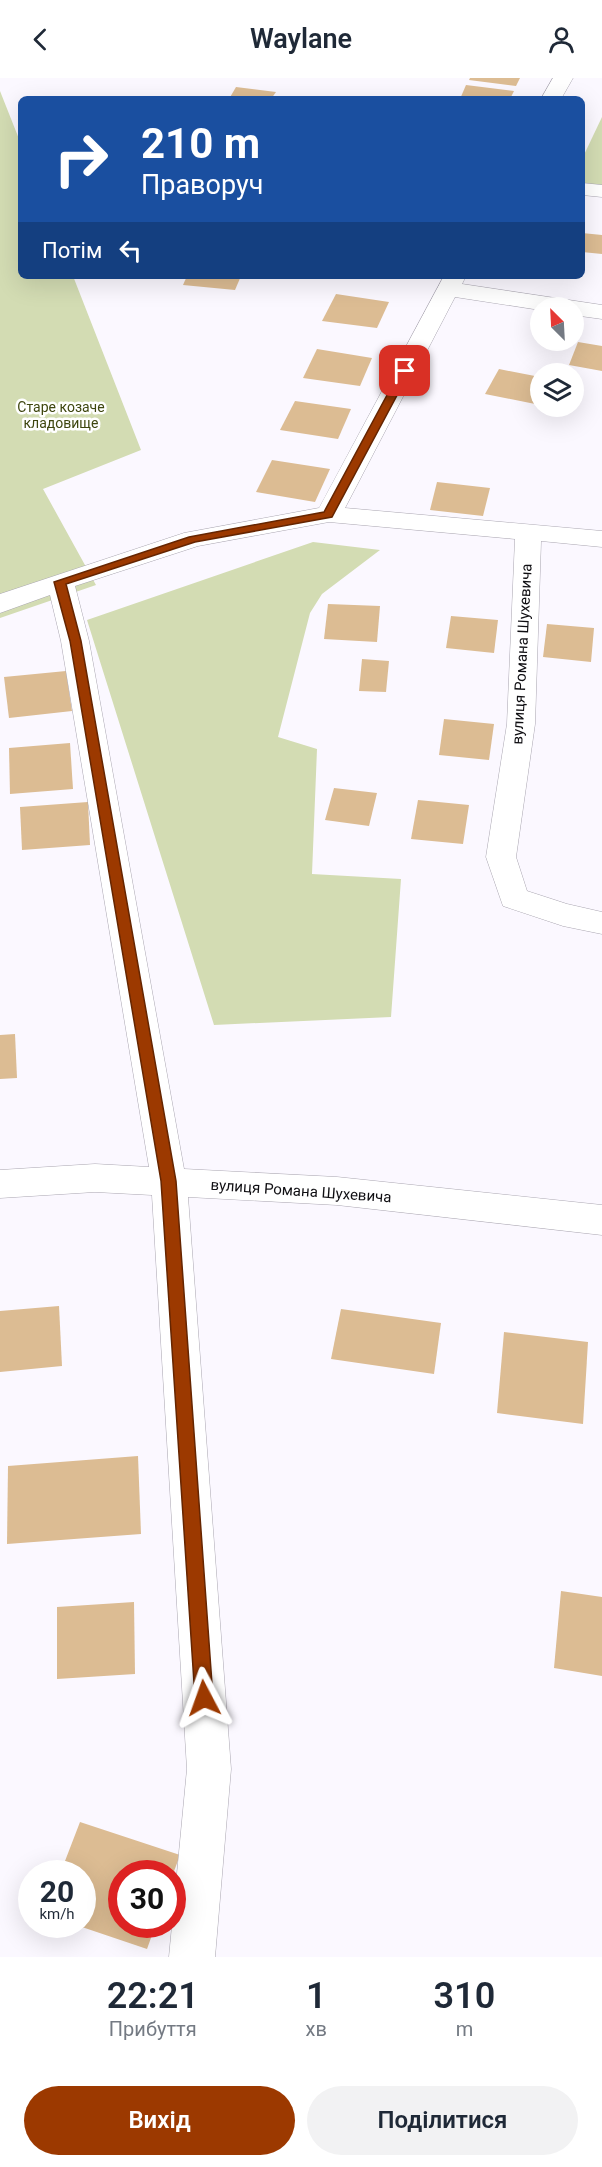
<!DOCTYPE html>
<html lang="uk">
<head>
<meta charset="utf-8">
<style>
  :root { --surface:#fff; --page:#f2f2f3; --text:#1f2937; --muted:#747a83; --accent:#9c3900 }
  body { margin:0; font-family:Roboto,sans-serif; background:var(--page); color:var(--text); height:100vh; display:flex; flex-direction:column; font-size:22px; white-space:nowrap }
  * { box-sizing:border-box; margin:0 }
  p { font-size:20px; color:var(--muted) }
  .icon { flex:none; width:33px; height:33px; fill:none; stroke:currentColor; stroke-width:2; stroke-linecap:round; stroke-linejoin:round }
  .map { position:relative; height:1879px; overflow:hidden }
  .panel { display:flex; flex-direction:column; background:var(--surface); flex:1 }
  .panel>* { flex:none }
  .banner { position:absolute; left:18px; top:18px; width:567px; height:183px; border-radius:9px; box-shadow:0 6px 24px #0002; background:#1a4fa0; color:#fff; overflow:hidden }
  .needle { width:39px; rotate:336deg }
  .buttons { position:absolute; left:530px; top:219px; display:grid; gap:12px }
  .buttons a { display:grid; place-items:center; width:54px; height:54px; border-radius:50%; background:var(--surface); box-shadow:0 6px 24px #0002; font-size:30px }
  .speed { position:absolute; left:18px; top:1782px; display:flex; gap:12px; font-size:30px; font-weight:700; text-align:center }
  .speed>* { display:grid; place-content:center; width:78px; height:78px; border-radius:50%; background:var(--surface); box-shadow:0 6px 24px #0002; line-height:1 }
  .speed small { font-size:15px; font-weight:400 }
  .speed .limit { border:9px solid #d22; background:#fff; color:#111 }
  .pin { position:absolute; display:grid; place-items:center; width:51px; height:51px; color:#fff; margin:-26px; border-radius:12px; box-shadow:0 3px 9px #0006 }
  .me { position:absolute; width:66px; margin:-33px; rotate:356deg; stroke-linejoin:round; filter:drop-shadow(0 0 4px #0008) }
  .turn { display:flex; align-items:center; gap:21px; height:126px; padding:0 24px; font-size:27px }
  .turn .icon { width:78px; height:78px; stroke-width:2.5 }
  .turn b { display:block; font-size:42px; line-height:51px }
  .then { display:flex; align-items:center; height:57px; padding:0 24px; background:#0003; gap:12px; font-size:22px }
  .eta { display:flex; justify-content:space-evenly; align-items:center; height:102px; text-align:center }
  .eta b { font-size:36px; font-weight:600; line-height:42px }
  .cta { display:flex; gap:12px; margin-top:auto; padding:12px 24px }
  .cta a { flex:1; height:69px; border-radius:36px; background:var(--accent); color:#fff; font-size:24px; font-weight:600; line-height:69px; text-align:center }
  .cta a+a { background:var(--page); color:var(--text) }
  header { display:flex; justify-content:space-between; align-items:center; height:78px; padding:0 24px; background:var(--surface); font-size:27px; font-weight:600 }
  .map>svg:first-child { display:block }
</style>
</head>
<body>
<header><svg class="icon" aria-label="back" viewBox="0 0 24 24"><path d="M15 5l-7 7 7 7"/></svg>Waylane<svg class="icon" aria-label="person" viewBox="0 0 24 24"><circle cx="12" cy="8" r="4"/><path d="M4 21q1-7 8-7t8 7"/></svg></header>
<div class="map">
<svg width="602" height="1879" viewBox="0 0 602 1879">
  <rect width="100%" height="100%" fill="#fbf8ff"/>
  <g fill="#d3dcb3">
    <polygon points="0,13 21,66 21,198 73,198 141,372 43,411 96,507 0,540"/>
    <polygon points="602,39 602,109 582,107 582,81"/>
    <polygon points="313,464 380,472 322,516 310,535 278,659 317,671 312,796 401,801 391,939 214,947 87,542"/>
  </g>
  <g fill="#dcbc93">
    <polygon points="470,0 520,0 516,8 469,2"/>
    <polygon points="466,7 514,13 510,21 460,21"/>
    <polygon points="236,9 276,14 271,21 229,21"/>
    <polygon points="582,155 602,157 602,176 582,174"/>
    <polygon points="187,198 241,198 235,212 183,207"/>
    <polygon points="336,216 389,224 377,250 322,243"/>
    <polygon points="578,264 602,268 602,293 569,287"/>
    <polygon points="317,271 372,280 360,308 303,300"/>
    <polygon points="499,291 540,299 540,327 485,316"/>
    <polygon points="295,323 351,331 338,361 280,352"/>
    <polygon points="272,382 330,391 315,424 256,414"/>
    <polygon points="437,404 490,410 483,438 430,432"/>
    <polygon points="328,526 380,528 377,564 324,561"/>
    <polygon points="451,538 498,542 494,575 446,570"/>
    <polygon points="547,546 594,550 591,584 543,579"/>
    <polygon points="362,581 389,583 386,614 359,613"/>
    <polygon points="66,593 72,633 9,640 4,599"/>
    <polygon points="444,641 494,646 489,682 439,677"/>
    <polygon points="70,665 73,711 10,716 9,670"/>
    <polygon points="334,710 377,715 369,748 325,742"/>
    <polygon points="418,722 469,727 463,766 411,761"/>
    <polygon points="88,724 90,767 22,772 20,729"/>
    <polygon points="15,956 17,1000 0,1001 0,957"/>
    <polygon points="59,1228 62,1288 0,1294 0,1233"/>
    <polygon points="341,1231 441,1245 434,1296 331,1281"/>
    <polygon points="504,1254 588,1264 583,1346 497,1335"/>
    <polygon points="138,1378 141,1456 7,1466 8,1388"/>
    <polygon points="561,1513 602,1519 602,1598 554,1590"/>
    <polygon points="134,1524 135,1596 57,1601 57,1529"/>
    <polygon points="80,1744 180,1777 173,1796 122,1796 122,1846 156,1846 147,1871 76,1847 82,1846 82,1796 60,1796"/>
  </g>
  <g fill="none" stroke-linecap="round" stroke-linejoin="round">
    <g stroke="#aaa6b1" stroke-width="1">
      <g id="minor">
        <polygon points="553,0 573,0 561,21 541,21"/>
        <polygon points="582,105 602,107 602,119 582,117"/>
        <polygon points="444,198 466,198 462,206 602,227 602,241 573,237 573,230 540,230 540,232 455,219 345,430 602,453 602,469 541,463 535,646 516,779 527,813 567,826 602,834 602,856 563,848 503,828 486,779 507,646 515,461 329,444 198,468 75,508 89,563 184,1091 337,1099 602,1127 602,1157 337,1127 188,1119 231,1691 215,1879 169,1879 187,1691 152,1117 95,1114 0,1120 0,1092 95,1086 149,1089 61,563 50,517 0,535 0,516 184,455 319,430"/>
      </g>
    </g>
    <use href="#minor" fill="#fff" fill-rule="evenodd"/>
  </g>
  <polygon fill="#9c3900" stroke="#652500" stroke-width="1.5" points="405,290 410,293 332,439 195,464 66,506 81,563 176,1103 213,1620 210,1626 204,1628 198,1626 195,1620 161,1103 70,563 54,504 189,459 324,434 400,293"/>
  <g text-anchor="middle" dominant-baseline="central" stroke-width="5" stroke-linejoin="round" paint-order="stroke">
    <g font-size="14" fill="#3e460f" stroke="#fff">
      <text x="61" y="329">Старе козаче<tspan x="61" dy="16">кладовище</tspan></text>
    </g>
    <g font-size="15" fill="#0f0e12" stroke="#fff">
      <text transform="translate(522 576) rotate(-87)">вулиця Романа Шухевича</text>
      <text transform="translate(301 1113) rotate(4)">вулиця Романа Шухевича</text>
    </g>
  </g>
</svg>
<div class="buttons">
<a><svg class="needle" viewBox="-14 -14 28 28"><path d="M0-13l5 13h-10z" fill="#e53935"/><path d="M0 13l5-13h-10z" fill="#747a83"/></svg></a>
<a><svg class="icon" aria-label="layers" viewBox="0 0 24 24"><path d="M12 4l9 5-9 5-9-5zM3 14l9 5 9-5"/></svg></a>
</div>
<div class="speed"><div>20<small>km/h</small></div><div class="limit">30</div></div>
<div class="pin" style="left:405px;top:293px;background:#d93025"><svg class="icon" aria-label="arrive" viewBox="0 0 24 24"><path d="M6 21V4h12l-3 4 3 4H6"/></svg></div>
<svg class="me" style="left:204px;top:1620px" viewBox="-20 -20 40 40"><path d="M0-17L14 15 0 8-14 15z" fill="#9c3900" stroke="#fff" stroke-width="4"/></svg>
<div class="banner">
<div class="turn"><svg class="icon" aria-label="right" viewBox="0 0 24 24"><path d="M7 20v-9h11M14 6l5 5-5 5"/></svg><div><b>210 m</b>Праворуч</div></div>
<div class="then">Потім<svg class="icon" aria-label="left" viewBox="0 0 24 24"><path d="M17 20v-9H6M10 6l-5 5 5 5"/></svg></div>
</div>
</div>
<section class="panel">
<div class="eta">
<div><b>22:21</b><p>Прибуття</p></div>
<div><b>1</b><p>хв</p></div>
<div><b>310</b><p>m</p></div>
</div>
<div class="cta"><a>Вихід</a><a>Поділитися</a></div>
</section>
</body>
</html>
